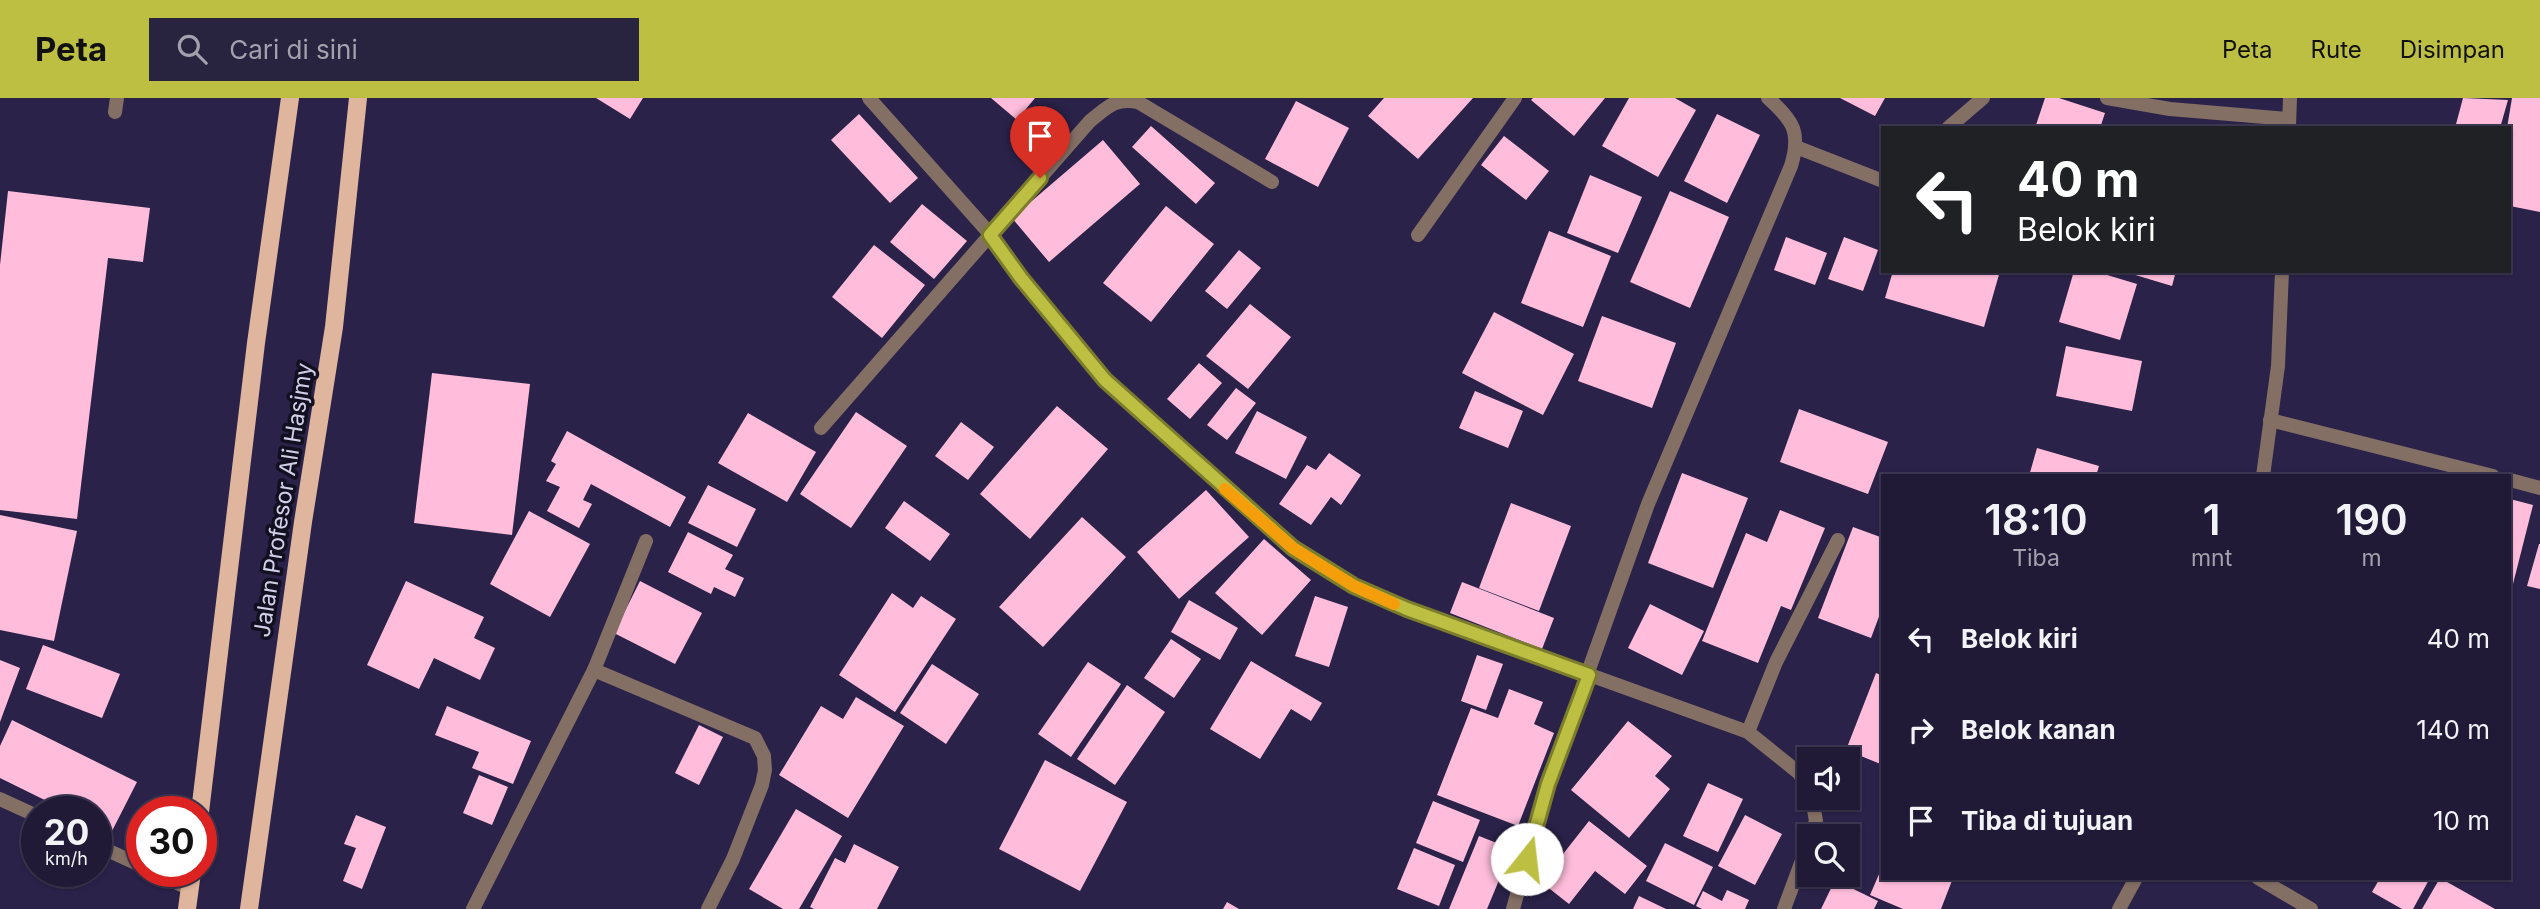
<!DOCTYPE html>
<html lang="id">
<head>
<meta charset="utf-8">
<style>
  :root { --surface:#201a37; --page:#28233f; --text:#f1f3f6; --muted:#a2a1ad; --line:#3d3852; --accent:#bdbf43 }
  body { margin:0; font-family:Inter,sans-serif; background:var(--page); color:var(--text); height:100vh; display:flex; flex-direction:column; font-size:26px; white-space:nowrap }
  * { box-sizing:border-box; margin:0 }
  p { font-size:23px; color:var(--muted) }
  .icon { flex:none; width:38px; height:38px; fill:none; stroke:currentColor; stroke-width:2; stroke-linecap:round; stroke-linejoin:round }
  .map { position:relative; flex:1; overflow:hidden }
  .details { position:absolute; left:1881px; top:376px; width:630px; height:406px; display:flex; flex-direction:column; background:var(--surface); border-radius:0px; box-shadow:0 2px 5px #0004,0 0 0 2px var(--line) }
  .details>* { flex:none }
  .banner { position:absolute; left:1881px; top:28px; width:630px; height:147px; border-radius:0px; box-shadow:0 2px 5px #0004,0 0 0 2px var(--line); background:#202124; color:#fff; overflow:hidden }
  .tools { position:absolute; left:1797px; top:649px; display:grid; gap:14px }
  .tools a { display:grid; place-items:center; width:63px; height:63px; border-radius:0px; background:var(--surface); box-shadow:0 2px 5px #0004,0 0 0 2px var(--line); font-size:35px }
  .speed { position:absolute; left:21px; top:698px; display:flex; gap:14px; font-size:35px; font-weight:700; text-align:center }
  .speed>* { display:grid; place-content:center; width:91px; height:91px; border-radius:50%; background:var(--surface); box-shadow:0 2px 5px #0004,0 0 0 2px var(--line); line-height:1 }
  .speed small { font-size:18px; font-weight:400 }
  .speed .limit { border:10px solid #d22; background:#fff; color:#111 }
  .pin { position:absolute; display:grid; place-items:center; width:60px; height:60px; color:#fff; margin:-72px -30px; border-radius:50% 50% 50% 0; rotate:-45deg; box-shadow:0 0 7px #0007 }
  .pin .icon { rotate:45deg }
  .me { position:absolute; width:77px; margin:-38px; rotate:16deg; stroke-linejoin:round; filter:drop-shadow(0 0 5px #0008) }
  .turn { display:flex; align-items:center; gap:24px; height:147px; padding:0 21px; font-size:32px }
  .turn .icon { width:91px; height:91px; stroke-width:2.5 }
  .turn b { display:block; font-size:49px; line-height:60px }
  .eta { display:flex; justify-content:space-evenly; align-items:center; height:119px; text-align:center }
  .eta b { font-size:42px; font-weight:600; line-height:49px }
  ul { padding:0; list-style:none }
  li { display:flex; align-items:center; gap:21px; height:91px; padding:0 21px }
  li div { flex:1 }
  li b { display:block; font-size:26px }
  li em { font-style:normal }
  header { display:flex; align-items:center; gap:42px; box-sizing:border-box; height:98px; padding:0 35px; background:var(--accent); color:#111 }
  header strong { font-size:33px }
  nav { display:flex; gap:38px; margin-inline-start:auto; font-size:24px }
  .search { width:490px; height:63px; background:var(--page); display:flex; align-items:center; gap:18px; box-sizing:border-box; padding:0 24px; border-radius:0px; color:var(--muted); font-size:26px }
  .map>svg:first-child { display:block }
</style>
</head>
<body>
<header>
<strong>Peta</strong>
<div class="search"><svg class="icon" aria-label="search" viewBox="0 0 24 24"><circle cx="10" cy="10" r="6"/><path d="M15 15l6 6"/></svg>Cari di sini</div>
<nav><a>Peta</a><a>Rute</a><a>Disimpan</a></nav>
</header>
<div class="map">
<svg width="2540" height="811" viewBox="0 0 2540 811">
  <rect width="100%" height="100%" fill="#2a2249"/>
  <g fill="#ffbddb">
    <polygon points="596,0 643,0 630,21"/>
    <polygon points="991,0 1035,0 1017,22"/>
    <polygon points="1384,0 1473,0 1418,61 1368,18"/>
    <polygon points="1533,0 1605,0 1574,38 1531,2"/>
    <polygon points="1629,0 1675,0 1696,12 1658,79 1602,48"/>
    <polygon points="1840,0 1885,0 1875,18"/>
    <polygon points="2045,0 2059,0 2105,15 2100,30 2035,30"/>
    <polygon points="2463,0 2508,2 2500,30 2455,30"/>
    <polygon points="2512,0 2540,0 2540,114 2510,108 2510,30 2507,30"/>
    <polygon points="1296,3 1349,30 1318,89 1265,61"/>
    <polygon points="859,16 918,80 890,105 831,42"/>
    <polygon points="1717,16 1760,37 1727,105 1684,83"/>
    <polygon points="1151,28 1215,85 1196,106 1132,49"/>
    <polygon points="1504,38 1549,73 1526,102 1481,67"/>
    <polygon points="1103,42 1140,86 1049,164 1012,120"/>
    <polygon points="1590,77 1642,99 1618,155 1567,135"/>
    <polygon points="8,93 150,110 143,164 108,160 77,421 0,412 0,167"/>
    <polygon points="1670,93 1729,119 1690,210 1630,184"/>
    <polygon points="922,106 967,143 934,181 890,144"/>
    <polygon points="1166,108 1214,146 1151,224 1103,185"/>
    <polygon points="1549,133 1611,158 1583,229 1521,205"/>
    <polygon points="1786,139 1827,155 1815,187 1774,172"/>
    <polygon points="1844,139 1878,152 1863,193 1828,181"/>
    <polygon points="874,147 925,187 882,240 832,199"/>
    <polygon points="1239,152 1261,170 1227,211 1205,193"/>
    <polygon points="1893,173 2000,173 1984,229 1885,200"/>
    <polygon points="2074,173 2094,173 2137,186 2120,242 2059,224"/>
    <polygon points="2122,173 2176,173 2172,188"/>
    <polygon points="1250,206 1291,239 1248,291 1206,258"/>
    <polygon points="1494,214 1574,256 1543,317 1462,275"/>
    <polygon points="1602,218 1676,245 1652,310 1578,283"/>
    <polygon points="2066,248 2142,263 2132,313 2056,298"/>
    <polygon points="1199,265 1222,285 1190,321 1167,301"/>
    <polygon points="432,275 530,286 512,437 414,425"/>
    <polygon points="1236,290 1256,305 1227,342 1207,327"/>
    <polygon points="1475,293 1523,313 1508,350 1459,330"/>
    <polygon points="1057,308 1108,351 1030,441 980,396"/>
    <polygon points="1799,311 1888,344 1868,396 1780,364"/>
    <polygon points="1257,313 1307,339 1286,381 1235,355"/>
    <polygon points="856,314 907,348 851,430 800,396"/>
    <polygon points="748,315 816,354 787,404 718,365"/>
    <polygon points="961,324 994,349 968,382 935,358"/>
    <polygon points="567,333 686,399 670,429 591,386 583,402 592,406 579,430 547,413 560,389 546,383 556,366 551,363"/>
    <polygon points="2037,350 2099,368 2096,378 2029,378"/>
    <polygon points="1329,355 1361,377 1341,407 1331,399 1311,427 1279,406 1307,367 1316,372"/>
    <polygon points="1682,375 1748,400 1713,490 1648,465"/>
    <polygon points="708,387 756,411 737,449 688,425"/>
    <polygon points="1206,392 1249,439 1179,501 1137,454"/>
    <polygon points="2510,401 2533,407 2512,490 2510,489"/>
    <polygon points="904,403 950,436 930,463 885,430"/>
    <polygon points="1511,405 1571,428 1539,513 1479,490"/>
    <polygon points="1780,412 1825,430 1791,512 1781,508 1758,565 1702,543 1746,435 1767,444"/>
    <polygon points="529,413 590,446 550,519 490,486"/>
    <polygon points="0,417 77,433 54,543 0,532"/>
    <polygon points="1082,419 1126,459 1043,549 999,509"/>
    <polygon points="1853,429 1883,440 1883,508 1871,540 1818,520"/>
    <polygon points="688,434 733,457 725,471 744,480 735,499 714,489 711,496 668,474"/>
    <polygon points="1264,441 1311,482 1262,537 1215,495"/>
    <polygon points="2539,446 2540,446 2540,491 2527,488"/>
    <polygon points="406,483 484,519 474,540 495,550 480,582 434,560 419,591 367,567"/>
    <polygon points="640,483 702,515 675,566 614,535"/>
    <polygon points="1462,484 1554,520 1542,551 1450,515"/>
    <polygon points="892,495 913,510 921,498 956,521 895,614 839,577"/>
    <polygon points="1315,498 1348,509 1329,569 1295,558"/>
    <polygon points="1189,502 1238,530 1220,562 1171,534"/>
    <polygon points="1650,506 1704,533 1682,577 1628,550"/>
    <polygon points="1171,541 1201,561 1174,600 1144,580"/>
    <polygon points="43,547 120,576 102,620 26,591"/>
    <polygon points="1477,557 1503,566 1486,612 1461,603"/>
    <polygon points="0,562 20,570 0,624"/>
    <polygon points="1251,563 1322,605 1311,623 1291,611 1260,661 1210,631"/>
    <polygon points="1088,564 1121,586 1071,659 1038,636"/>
    <polygon points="932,566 979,596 946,646 900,615"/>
    <polygon points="1876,575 1883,578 1883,667 1846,652"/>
    <polygon points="1127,587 1165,614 1115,687 1077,661"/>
    <polygon points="1509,591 1543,604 1534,626 1554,635 1518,728 1437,697 1471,610 1498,620"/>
    <polygon points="856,599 904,628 848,720 779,677 821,608 843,621"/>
    <polygon points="447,608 531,643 513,686 472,670 479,654 435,637"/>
    <polygon points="12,622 137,684 111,735 96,728 96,714 69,714 0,680 0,648"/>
    <polygon points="1628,623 1672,658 1655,678 1670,691 1629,740 1571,692"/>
    <polygon points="699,627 723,639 699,687 675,675"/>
    <polygon points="1045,662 1127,704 1080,793 999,751"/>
    <polygon points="479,677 508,689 492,727 463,715"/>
    <polygon points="1708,685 1743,701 1718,754 1683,738"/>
    <polygon points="1433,703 1480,722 1463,764 1416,745"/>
    <polygon points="796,711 842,738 799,811 783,811 749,791"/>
    <polygon points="356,717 386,729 362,791 343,783 356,750 344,746"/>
    <polygon points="1745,717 1782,736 1755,787 1718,768"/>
    <polygon points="1589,723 1647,768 1625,796 1595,773 1569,806 1541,784"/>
    <polygon points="1479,738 1512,751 1487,811 1449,811"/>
    <polygon points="1665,745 1713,769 1694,807 1646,783"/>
    <polygon points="854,746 899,769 877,811 814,811 810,809 835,760 845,765"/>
    <polygon points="1414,750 1455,767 1439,808 1397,791"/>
    <polygon points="1883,767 1883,780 1953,780 1941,811 1903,811 1870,797"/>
    <polygon points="2380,780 2430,780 2413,811 2402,811 2372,794"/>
    <polygon points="2440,780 2495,811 2422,811"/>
    <polygon points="1835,782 1878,803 1874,811 1821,811"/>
    <polygon points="1727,792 1749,802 1745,811 1702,811 1696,808 1703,793 1722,803"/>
    <polygon points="1639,798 1666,811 1633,811"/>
    <polygon points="1227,804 1239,811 1223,811"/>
  </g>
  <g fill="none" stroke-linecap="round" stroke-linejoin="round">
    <g stroke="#846f64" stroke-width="14">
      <polyline points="115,14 117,0"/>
      <polyline points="2270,322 2493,378"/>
      <polyline points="2510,382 2540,390"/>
    </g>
    <g stroke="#846f64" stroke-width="14">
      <polyline points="869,0 991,137 1021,180 1105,282 1293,450 1354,488 1407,511 1748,634 1799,675 1810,693"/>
      <polyline points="2107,0 2170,11 2289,21"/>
      <polyline points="2289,28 2290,0"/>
      <polyline points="1948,30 1983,0"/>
      <polyline points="1796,49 1883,83"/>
      <polyline points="1418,137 1515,0"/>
      <path d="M 821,330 L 1090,23 C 1108,9 1114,0 1138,4 L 1272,84"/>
      <polyline points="2263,378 2278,268 2282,173"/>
      <polyline points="594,572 755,640 764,658 765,672 762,687 733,761 708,811"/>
      <polyline points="1748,634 1776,564 1838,442"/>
      <polyline points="0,701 37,718"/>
      <polyline points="1810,738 1816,723 1812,700"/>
      <polyline points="96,747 142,768"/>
      <polyline points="153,774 190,791"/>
      <polyline points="2258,780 2311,811"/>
      <polyline points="473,811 594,572 646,443"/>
      <path d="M 1513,811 L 1548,686 L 1648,406 L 1791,68 C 1801,35 1794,23 1768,0"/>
      <polyline points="1784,811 1810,741"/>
      <polyline points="2119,811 2136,780"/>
    </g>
    <g stroke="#e0b59d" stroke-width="18">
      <polyline points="200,714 256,245 290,0"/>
      <polyline points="187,811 192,774"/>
      <polyline points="249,811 303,424 334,229 358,0"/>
    </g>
  </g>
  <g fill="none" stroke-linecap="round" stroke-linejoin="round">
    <g stroke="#7b7c2c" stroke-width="18">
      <polyline id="route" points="1040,80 990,137 1021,180 1105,282 1293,450 1354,488 1407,511 1589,577 1548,686 1527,761"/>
    </g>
    <use href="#route" stroke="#bdbf43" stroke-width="12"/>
    <polyline stroke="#f59e0b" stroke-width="12" points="1225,391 1293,450 1354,488 1394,506"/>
  </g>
  <g text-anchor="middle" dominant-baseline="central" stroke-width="7" stroke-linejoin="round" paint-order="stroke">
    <g font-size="23" fill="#d1cfe8" stroke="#120f21">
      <text transform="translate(283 402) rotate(-81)">Jalan Profesor Ali Hasjmy</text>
    </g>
  </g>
</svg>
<div class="tools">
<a><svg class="icon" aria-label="sound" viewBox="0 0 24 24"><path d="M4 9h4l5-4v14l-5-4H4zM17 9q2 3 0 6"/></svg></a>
<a><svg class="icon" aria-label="search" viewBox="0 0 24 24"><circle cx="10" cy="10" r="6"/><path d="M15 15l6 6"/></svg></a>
</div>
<div class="speed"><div>20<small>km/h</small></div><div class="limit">30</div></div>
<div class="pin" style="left:1040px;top:80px;background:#d93025"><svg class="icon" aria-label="arrive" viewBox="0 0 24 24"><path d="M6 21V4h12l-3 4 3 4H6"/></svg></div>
<svg class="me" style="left:1527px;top:761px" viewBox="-20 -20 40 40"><circle r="19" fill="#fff"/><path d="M0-13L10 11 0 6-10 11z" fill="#bdbf43"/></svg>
<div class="banner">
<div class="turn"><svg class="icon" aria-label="left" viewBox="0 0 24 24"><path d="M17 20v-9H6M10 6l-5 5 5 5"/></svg><div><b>40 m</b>Belok kiri</div></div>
</div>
<section class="details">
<div class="eta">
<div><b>18:10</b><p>Tiba</p></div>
<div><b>1</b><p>mnt</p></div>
<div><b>190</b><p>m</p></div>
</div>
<ul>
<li><svg class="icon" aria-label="left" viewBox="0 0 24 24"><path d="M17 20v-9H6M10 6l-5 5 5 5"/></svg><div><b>Belok kiri</b></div><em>40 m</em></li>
<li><svg class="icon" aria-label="right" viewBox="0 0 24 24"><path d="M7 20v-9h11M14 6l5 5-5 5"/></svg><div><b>Belok kanan</b></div><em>140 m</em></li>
<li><svg class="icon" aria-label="arrive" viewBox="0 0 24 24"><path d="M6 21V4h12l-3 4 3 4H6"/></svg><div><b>Tiba di tujuan</b></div><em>10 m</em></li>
</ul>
</section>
</div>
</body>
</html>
